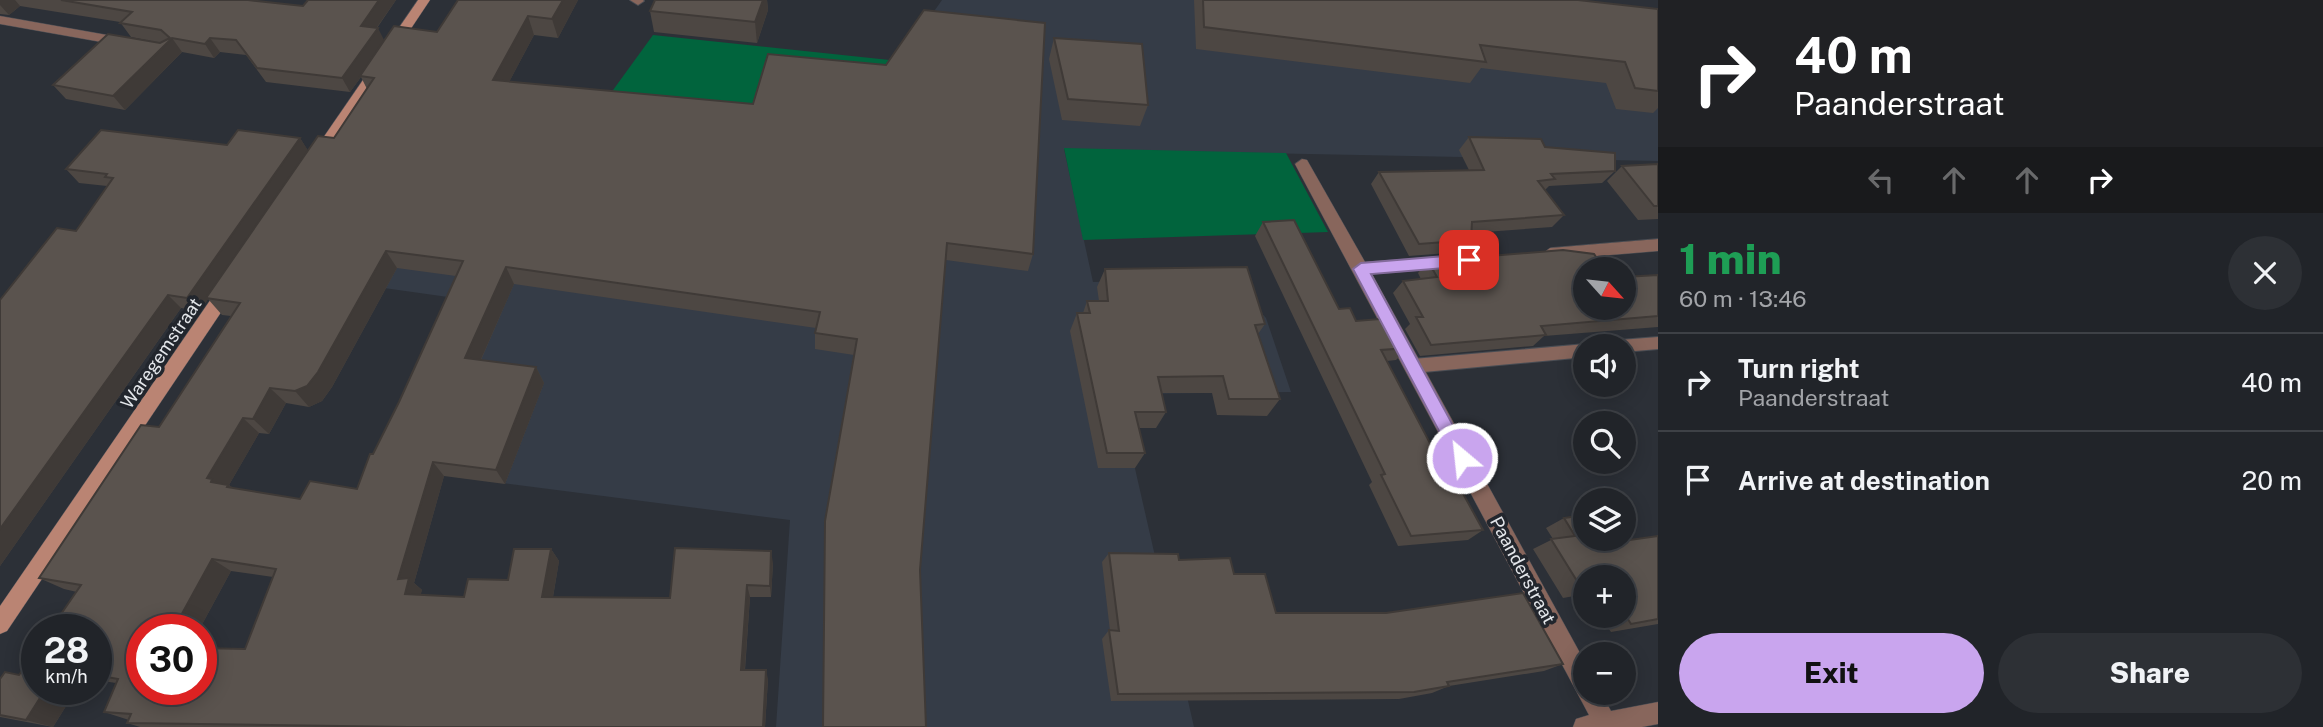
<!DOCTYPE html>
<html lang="en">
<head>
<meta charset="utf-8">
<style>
  :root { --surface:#212429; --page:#2d3035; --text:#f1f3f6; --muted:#a2a4a8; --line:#3e4146; --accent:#c9a5ee }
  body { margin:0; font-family:"Public Sans",sans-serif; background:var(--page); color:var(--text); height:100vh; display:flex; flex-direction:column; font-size:26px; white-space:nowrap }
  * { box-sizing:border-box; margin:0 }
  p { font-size:23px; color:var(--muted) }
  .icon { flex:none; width:38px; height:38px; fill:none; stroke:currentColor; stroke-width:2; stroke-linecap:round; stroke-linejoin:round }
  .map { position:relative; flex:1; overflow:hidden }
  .panel { display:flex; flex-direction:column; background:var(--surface); width:665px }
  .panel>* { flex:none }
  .guide { background:#202124; color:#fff; overflow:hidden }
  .needle { width:46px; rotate:117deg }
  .buttons { position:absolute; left:1573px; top:257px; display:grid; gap:14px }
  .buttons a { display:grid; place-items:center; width:63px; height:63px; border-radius:50%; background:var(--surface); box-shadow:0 4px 18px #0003,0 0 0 2px var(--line); font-size:35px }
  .speed { position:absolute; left:21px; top:614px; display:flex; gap:14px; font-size:35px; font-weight:700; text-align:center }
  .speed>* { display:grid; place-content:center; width:91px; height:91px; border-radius:50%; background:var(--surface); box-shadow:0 4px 18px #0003,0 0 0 2px var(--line); line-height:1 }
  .speed small { font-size:18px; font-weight:400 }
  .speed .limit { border:10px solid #d22; background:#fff; color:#111 }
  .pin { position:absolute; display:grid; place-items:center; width:60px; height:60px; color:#fff; margin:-30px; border-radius:14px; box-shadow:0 4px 10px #0006 }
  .me { position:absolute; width:77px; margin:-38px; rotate:332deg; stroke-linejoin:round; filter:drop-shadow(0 0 5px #0008) }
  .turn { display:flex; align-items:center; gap:24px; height:147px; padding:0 21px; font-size:32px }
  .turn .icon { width:91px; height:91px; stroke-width:2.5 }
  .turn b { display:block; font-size:49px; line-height:60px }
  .lanes { display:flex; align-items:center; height:66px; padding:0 21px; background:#0003; justify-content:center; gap:35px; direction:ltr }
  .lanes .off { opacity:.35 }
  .round { display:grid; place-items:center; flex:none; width:74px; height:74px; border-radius:37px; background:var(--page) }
  .summary { display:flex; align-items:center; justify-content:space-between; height:119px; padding:0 21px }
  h1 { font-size:42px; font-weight:800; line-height:52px; color:#1e9e55 }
  .cta { display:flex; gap:14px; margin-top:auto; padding:14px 21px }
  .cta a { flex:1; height:80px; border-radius:42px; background:var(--accent); color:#111; font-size:28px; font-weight:800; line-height:80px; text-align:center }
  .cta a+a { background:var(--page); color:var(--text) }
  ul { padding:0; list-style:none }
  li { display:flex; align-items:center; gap:21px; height:98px; padding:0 21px; border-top:2px solid var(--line) }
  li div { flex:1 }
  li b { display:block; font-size:26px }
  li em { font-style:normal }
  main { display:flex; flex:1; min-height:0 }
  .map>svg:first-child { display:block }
</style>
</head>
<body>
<main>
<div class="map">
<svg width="1658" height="727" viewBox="0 0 1658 727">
  <rect width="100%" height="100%" fill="#2c3037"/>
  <polygon fill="#353c47" points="942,0 1380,0 1658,33 1658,161 1064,149 1093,282 1231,279 1266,318 1291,392 1118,394 1194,727 776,727 790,520 386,468 505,305 270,272 538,128 899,61"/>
  <g fill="#01643d">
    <polygon points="653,35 899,61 754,123 600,108"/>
    <polygon points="1064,148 1286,153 1328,232 1083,240"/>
  </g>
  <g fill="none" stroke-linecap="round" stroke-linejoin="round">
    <g stroke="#494d54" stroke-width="2">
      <g id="lane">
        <polygon points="630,0 643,0 644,1 638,5"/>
        <polygon points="1658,337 1658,349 1624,352 1624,346 1612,346 1615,341 1620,340"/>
        <polygon points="1586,344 1592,346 1586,346 1586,357 1413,373 1407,371 1405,366 1407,361 1413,359"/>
      </g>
    </g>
    <g stroke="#494d54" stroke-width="1">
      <g id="street">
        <polygon points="0,16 124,38 131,42 124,46 0,24"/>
        <polygon points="1302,159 1307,160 1365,262 1449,256 1455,258 1457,262 1449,268 1372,274 1586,664 1586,693 1601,693 1611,711 1658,702 1658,724 1642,727 1573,727 1576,719 1589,715 1295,164"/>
        <polygon points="1658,239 1658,251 1550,260 1542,254 1550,248"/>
      </g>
    </g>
    <g stroke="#494d54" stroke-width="1">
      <g id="secondary">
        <polygon points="418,0 430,0 322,162 312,162 310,158 312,154"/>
        <polygon points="228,281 234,283 236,288 234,293 7,631 0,634 0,606 222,283"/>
      </g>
    </g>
    <use href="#lane" fill="#88665c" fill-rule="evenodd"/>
    <use href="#street" fill="#88665c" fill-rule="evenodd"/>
    <use href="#secondary" fill="#ba8473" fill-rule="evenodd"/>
  </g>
  <g fill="#4d4743" fill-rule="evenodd">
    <path d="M 0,0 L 252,0 L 303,6 L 396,0 L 377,28 L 384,41 L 437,32 L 458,0 L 578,0 L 558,38 L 534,35 L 509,82 L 1033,254 L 1028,271 L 946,260 L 854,355 L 815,349 L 815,333 L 816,328 L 514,284 L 481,360 L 536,367 L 544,383 L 505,484 L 444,476 L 414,583 L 422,590 L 420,595 L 464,597 L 508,580 L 551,549 L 559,561 L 553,597 L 670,598 L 773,563 L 771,597 L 750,597 L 745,670 L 768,679 L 765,727 L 140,727 L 127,723 L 129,720 L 104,712 L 116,683 L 96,680 L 96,630 L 77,592 L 64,589 L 39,578 L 159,427 L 231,316 L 222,315 L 208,299 L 200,311 L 181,308 L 0,566 L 0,300 L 76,231 L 107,186 L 79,183 L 66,169 L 227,145 L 300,138 L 308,151 L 334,138 L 367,89 L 361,77 L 350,92 L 266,82 L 246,55 L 220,52 L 214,58 L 182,52 L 125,110 L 66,99 L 53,85 L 161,43 L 131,37 L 120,22 L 20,6 L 9,15 L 0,14 ZM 397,268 L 456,276 L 399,402 L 357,489 L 300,499 L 233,488 L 229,485 L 259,433 L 269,434 L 286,403 L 309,407 L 322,401 L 332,387 ZM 231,571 L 273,577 L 245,649 L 142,690 L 142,630 L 199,630 Z"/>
    <polygon points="655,0 767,0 768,10 757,43 654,32 650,11"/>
    <polygon points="1194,0 1578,0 1658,9 1658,108 1653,113 1616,109 1606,83 1481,68 1470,83 1196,49"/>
    <polygon points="1054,38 1148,105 1140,126 1062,120 1049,59"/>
    <polygon points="1469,137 1545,147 1615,171 1602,183 1549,186 1545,190 1564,215 1552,227 1471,233 1471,240 1461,252 1409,256 1371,184 1379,172 1469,170 1459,150"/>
    <polygon points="1658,164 1658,219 1638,220 1607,181 1622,166"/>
    <polygon points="1263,222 1339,309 1356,321 1408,348 1396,360 1387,361 1443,468 1483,530 1468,540 1398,546 1369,485 1372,482 1255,236"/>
    <polygon points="1428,261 1586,308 1658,275 1658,327 1544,336 1533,346 1420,356 1405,329 1410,324 1393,293 1403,281 1421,279 1418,273"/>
    <polygon points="1105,269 1265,324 1258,334 1280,399 1267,416 1217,415 1212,393 1162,393 1166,412 1156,428 1139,428 1145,453 1135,468 1098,468 1070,331 1077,313 1083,313 1087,301 1099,301 1097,287"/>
    <polygon points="1564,518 1630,540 1658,536 1658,624 1611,632 1600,616 1624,616 1624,578 1586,578 1586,594 1563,598 1533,549 1553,539 1546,528"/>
    <polygon points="1109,553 1179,560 1234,574 1276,613 1563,664 1544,671 1449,686 1432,693 1399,699 1111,701 1102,639 1109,630 1110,631 1102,562"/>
    <polygon points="19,675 76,690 53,727 0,717 0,679"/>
  </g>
  <g fill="#3f3a37">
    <polygon points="0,0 15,0 20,6 9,15 0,5"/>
    <polygon points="379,0 396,0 368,40 361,26"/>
    <polygon points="563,0 578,0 558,38 552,19"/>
    <polygon points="763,0 767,0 768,10 757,43 755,22"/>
    <polygon points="528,16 534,35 500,99 493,80"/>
    <polygon points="378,28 385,42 360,76 361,77 350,92 342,78"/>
    <polygon points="172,38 182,52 125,110 113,96"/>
    <polygon points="210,38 220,52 214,58 205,44"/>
    <polygon points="300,138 309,152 206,298 208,299 200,311 187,298"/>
    <polygon points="386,251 397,268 332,387 322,401 309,407 295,391"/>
    <polygon points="506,267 514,284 475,373 465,358"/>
    <polygon points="168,295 181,308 0,566 0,529"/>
    <polygon points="536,367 544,383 505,484 496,470"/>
    <polygon points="270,388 286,403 269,434 253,419"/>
    <polygon points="243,418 259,433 229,485 246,498 211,482 207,478"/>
    <polygon points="433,462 444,476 414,583 422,590 418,605 405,594 398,579"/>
    <polygon points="551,549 559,561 551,608 542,597"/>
    <polygon points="771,551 773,563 771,597 770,586"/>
    <polygon points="212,559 231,571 199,630 173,630"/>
    <polygon points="747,585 750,597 744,679 741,670"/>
    <polygon points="766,670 768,679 765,727 763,727"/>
    <polygon points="45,690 76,690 53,727 26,720"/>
  </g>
  <g fill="#5a534e" stroke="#3f3a37" stroke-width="2" fill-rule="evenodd">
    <polygon points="61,0 248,0 303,6 308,0 379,0 361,26 378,28 342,78 257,68 236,40 210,38 205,44 172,38 113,96 53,85 108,34 160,43 170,38 161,30 120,23 132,12"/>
    <path d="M 458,0 L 563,0 L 552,19 L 528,16 L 493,80 L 753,104 L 768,54 L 886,65 L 924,10 L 1045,23 L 1033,254 L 947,243 L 920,570 L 926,727 L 823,727 L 825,521 L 857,339 L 815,333 L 820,312 L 506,267 L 465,358 L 536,367 L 496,470 L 433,462 L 398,579 L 409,578 L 405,594 L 464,597 L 468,579 L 508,580 L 514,549 L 551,549 L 542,597 L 670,598 L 675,548 L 771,551 L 770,586 L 747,585 L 741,670 L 766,670 L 763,727 L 408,727 L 127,723 L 131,714 L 104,712 L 118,679 L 96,675 L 96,630 L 50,630 L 81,585 L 39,578 L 141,425 L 159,427 L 240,303 L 206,298 L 318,136 L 334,138 L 374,78 L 360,76 L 394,26 L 437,32 ZM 386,251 L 463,261 L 399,402 L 373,454 L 370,454 L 357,489 L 310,481 L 300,499 L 227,487 L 228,485 L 211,482 L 212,479 L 207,478 L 243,418 L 253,419 L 270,388 L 295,391 L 307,386 L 318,372 ZM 212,559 L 276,569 L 245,649 L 201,648 L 201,690 L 142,690 L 142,630 L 173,630 Z"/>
    <polygon points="655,0 763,0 755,22 650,11"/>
    <polygon points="1203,0 1578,0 1658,9 1658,91 1635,88 1625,62 1480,45 1486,62 1204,27"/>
    <polygon points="1054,38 1142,44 1148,105 1068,99"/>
    <polygon points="101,130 227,145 238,130 300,138 187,298 168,295 0,529 0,300 57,228 76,231 113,178 105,177 107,174 66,169"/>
    <polygon points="1469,137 1541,139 1545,147 1615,153 1615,171 1551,174 1555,179 1538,181 1564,215 1472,222 1471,240 1419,244 1379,172 1484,170"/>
    <polygon points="1658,164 1658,206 1654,206 1622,166"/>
    <polygon points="1294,220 1339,309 1350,308 1356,321 1392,318 1408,348 1381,350 1443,468 1449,468 1483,530 1411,536 1381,475 1385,474 1263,222"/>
    <polygon points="1563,250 1594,254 1605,270 1586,270 1586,308 1624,308 1624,277 1658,275 1658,316 1541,326 1546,335 1431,345 1416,317 1423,317 1403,281 1437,277 1428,261"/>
    <polygon points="1247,267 1265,324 1255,325 1280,399 1229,399 1223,376 1158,377 1166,412 1135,412 1145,453 1107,453 1077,313 1090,313 1087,301 1108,301 1105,269"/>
    <polygon points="1586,515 1586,539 1624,539 1624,531 1630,540 1658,536 1658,619 1631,624 1624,613 1624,578 1586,578 1586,588 1582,589 1551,539 1575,536 1564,518"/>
    <polygon points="1109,553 1178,554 1179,560 1230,558 1234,574 1265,574 1276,613 1386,613 1523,593 1563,664 1447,682 1449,686 1414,692 1118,694 1109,630 1119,631"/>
    <polygon points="37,650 37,690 45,690 26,720 0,715 0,679 5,672 19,675"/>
  </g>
  <polygon fill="#c9a5ee" stroke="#836b9b" stroke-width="2" points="1469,254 1476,260 1469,266 1371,274 1468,453 1471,458 1468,463 1462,466 1456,463 1353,269 1361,263"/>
  <g text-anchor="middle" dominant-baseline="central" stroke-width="7" stroke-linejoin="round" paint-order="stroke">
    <g font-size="18" fill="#e3e6ea" stroke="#22262d">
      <text transform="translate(161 353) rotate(-56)">Waregemstraat</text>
      <text transform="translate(1523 570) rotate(62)">Paanderstraat</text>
    </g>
  </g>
</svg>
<div class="buttons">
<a><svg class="needle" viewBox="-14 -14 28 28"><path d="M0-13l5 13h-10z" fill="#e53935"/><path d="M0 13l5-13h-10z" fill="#a2a4a8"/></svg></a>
<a><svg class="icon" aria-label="sound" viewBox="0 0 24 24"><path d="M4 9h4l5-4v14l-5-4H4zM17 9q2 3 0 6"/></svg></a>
<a><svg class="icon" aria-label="search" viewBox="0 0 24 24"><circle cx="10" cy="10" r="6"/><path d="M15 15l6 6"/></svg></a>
<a><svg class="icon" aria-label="layers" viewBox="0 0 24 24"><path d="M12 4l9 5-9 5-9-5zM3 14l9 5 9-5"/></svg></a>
<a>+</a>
<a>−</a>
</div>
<div class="speed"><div>28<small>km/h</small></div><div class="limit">30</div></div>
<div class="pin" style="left:1469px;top:260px;background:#d93025"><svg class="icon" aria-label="arrive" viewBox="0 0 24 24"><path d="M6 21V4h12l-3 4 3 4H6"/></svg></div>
<svg class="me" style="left:1462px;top:458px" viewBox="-20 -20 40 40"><circle r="17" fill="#c9a5ee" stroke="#fff" stroke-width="3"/><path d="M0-11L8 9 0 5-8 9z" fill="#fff"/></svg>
</div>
<section class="panel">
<div class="guide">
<div class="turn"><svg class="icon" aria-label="right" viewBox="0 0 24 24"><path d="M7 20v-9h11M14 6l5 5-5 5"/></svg><div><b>40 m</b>Paanderstraat</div></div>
<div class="lanes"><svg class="icon off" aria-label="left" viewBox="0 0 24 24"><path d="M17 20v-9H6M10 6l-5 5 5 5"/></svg><svg class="icon off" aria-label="ahead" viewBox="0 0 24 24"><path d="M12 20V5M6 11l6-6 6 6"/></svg><svg class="icon off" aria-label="ahead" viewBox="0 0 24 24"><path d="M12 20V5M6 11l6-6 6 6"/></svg><svg class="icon" aria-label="right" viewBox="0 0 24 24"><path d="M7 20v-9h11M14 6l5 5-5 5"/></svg></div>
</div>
<div class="summary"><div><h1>1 min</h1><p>60 m · 13:46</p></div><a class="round"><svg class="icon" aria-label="close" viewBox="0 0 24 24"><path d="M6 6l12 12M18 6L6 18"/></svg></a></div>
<ul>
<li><svg class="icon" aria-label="right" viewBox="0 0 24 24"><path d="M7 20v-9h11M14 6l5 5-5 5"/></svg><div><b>Turn right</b><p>Paanderstraat</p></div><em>40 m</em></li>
<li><svg class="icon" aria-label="arrive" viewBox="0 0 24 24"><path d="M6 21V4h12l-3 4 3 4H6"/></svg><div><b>Arrive at destination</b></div><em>20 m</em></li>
</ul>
<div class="cta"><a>Exit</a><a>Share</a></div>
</section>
</main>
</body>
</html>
